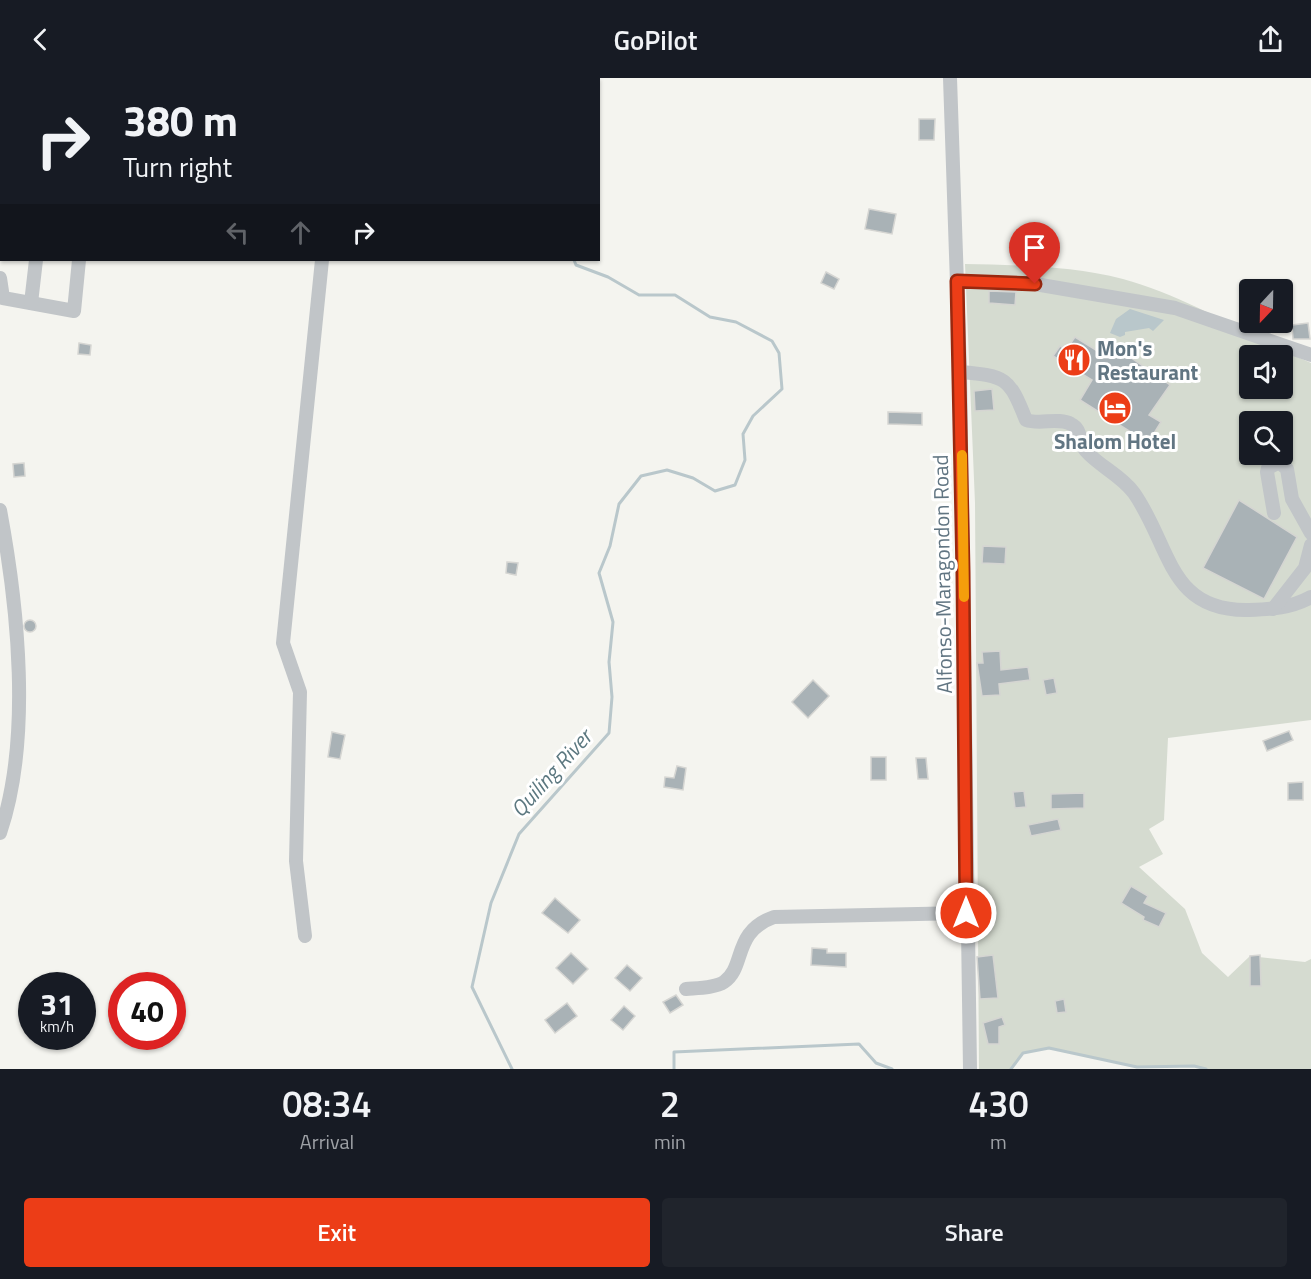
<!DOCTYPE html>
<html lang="en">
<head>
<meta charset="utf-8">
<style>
  :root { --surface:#171b24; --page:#20242c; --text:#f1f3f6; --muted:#9ea1a6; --accent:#ec3d17 }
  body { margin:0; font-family:"Titillium Web",sans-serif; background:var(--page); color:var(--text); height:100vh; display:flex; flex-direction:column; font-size:22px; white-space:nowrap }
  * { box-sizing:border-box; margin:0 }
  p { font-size:20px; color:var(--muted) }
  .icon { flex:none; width:33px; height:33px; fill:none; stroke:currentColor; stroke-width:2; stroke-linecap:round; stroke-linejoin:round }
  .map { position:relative; height:991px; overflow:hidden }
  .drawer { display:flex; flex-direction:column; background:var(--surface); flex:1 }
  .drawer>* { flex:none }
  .guide { position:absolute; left:0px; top:0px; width:600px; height:183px; box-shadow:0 2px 4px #0004; background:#171b24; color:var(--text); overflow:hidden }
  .needle { width:39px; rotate:202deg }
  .buttons { position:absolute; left:1239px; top:201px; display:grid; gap:12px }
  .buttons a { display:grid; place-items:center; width:54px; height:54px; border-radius:6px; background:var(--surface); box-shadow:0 2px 4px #0004; font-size:30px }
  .speed { position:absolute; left:18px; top:894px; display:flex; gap:12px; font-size:30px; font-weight:700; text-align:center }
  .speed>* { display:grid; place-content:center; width:78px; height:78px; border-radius:50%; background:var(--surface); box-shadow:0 2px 4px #0004; line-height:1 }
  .speed small { font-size:15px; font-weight:400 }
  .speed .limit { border:9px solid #d22; background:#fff; color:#111 }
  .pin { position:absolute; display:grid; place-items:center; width:51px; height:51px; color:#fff; margin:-62px -26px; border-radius:50% 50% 50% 0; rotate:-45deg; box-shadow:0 0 6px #0007 }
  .pin .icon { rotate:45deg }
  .me { position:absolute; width:66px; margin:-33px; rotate:0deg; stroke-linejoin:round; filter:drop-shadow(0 0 4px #0008) }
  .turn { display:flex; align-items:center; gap:21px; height:126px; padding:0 24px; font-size:27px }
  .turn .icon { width:78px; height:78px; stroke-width:2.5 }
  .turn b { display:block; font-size:42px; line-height:51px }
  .lanes { display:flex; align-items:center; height:57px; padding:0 24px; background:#0003; justify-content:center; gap:30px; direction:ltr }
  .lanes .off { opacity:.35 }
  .eta { display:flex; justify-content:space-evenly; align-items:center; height:102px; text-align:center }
  .eta b { font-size:36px; font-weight:600; line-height:42px }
  .button { display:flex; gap:12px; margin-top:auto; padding:12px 24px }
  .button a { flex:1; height:69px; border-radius:6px; background:var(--accent); color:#fff; font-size:24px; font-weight:600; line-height:69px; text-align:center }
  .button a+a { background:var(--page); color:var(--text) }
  header { display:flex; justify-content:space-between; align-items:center; height:78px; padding:0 24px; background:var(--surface); font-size:27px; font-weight:600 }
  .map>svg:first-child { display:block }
</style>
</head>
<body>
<header><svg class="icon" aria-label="back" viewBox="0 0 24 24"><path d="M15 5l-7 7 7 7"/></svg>GoPilot<svg class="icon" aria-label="share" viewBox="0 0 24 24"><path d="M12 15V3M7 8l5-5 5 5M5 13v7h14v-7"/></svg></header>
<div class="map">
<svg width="1311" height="991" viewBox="0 0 1311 991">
  <rect width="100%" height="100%" fill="#f4f4ef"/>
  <path fill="#d5dbd0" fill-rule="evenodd" d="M 965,186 C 1019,187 1071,188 1123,201 C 1186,218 1251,259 1311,285 L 1311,642 L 1168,660 L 1164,742 L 1149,751 L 1163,776 L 1139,789 L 1185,831 L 1202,875 L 1228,899 L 1250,878 L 1305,884 L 1311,881 L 1311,991 L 1206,991 L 1194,988 L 1137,989 L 1049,970 L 1023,975 L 1011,991 L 979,991 L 975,425 ZM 1250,278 L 1282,278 L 1282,310 L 1250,310 ZM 1250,344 L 1282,344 L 1282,376 L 1250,376 Z"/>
  <polygon fill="#b9c7cb" points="1130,231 1164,242 1153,253 1149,250 1125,254 1125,257 1120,259 1110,255 1116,241"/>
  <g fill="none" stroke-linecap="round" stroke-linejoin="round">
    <g stroke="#b9c7cb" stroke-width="3">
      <polyline points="502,0 504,2"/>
      <polyline points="512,991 472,909 491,825 519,756 609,655 612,619 609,584 613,544 599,495 610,468 619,426 641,398 667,392 693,400 715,413 735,407 745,382 743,356 753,338 782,311 779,275 772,263 736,244 710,239 675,217 639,217 608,199 576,187 574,182"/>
      <polyline points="674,991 674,974 859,966 876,985 892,991"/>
      <polyline points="1011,991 1023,975 1049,970 1137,989 1194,988 1206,991"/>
    </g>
  </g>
  <g fill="#a9b2b6" stroke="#d5d5d2" stroke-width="1.5">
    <polygon points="919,41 935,41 934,62 919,62"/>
    <polygon points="869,131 896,136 892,156 865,151"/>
    <polygon points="826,194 839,201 834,211 821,205"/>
    <polygon points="989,213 1016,214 1015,227 989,225"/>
    <polygon points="1308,245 1310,261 1293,261 1292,247"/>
    <polygon points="1075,259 1099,274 1107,263 1170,307 1149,337 1161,344 1148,365 1080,322 1092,302 1053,278 1060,268 1066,272"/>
    <polygon points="79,265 91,267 90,277 78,276"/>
    <polygon points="992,311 994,332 975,333 974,313"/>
    <polygon points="888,334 922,335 922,347 888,346"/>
    <polygon points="24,385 25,398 14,399 13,386"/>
    <polygon points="1239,422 1297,459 1264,521 1203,490"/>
    <polygon points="983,468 1006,469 1005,486 982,485"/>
    <polygon points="507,484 518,485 516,497 506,495"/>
    <circle cx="30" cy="548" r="6"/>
    <polygon points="1000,573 1001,592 1028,589 1030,602 999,606 1000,617 982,618 977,585 983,585 982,574"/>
    <polygon points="1054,600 1057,615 1046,617 1043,602"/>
    <polygon points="813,602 829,618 808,640 792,624"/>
    <polygon points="1289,653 1293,662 1267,673 1263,663"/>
    <polygon points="332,654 345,657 340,681 328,679"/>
    <rect x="871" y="679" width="15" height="23"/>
    <polygon points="916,680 926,680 928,701 918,701"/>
    <polygon points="677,688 686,690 683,712 664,709 665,699 674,700"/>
    <polygon points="1303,704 1303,722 1288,722 1288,705"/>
    <polygon points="1024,713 1026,729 1015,730 1013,714"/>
    <polygon points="1084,715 1084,730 1051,731 1051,716"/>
    <polygon points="1058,741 1061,752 1031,758 1028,747"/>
    <polygon points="1131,808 1148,818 1144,825 1166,835 1159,849 1143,842 1144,839 1121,825"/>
    <polygon points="555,820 580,842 568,855 542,835"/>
    <polygon points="812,870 827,871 827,875 846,875 846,889 811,887"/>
    <polygon points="571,875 588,891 573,906 556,890"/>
    <polygon points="993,877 998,920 980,921 977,879"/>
    <polygon points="1260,877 1261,908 1250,908 1250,878"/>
    <polygon points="627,887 642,900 630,913 615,900"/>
    <polygon points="676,917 683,927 670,935 663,924"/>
    <polygon points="1064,921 1066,934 1057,935 1055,923"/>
    <polygon points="567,925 577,938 555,955 545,942"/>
    <polygon points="624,928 635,938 623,952 611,942"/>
    <polygon points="1002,939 1005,947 999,949 999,966 988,966 983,945"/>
  </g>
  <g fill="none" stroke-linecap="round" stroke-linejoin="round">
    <g stroke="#c1c5c8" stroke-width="14">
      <polyline points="950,0 960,294 970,991"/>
      <polyline points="11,2 11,0"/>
      <polyline points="382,2 382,0"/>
      <polyline points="0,53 2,46"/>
      <polyline points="0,200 3,220 74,233 79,182"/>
      <polyline points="957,203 1035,206 1175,230 1311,277"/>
      <polyline points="31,225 36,182"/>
      <path d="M 960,294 C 1006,298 1009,299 1026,342 C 1040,347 1058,339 1071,346 C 1082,351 1079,365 1086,373 C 1100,389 1121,397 1134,415 C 1171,468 1168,534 1249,532 C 1272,531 1291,530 1311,519"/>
      <path d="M 0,432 C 18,529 32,661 0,755"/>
      <polyline points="1274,435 1267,394 1268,390 1279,384 1287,391 1292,421 1311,455"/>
      <polyline points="1273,531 1305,490 1311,467"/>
      <polyline points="305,858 296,783 300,614 283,565 322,182"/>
      <path d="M 686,911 C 697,910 715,910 724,904 C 746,889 732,854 774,839 L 966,835"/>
    </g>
  </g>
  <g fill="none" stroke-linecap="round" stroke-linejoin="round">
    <g stroke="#99280f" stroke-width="15">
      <polyline id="route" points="966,835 963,494 957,203 1035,206"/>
    </g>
    <use href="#route" stroke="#ec3d17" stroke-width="10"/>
    <polyline stroke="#f59e0b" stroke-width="10" points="962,377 964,519"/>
  </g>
  <defs>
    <g id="restaurant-disc" transform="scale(1.725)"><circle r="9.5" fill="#ec3d17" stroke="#fff"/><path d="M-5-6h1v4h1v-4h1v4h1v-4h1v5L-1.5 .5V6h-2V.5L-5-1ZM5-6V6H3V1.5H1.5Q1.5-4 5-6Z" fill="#fff"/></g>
    <g id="hotel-disc" transform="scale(1.725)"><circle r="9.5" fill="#ec3d17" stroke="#fff"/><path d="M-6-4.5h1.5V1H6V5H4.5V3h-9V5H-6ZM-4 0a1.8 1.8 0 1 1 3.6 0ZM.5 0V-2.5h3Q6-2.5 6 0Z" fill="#fff"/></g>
  </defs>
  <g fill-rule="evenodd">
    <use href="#restaurant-disc" x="1074" y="282"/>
    <use href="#hotel-disc" x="1115" y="330"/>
  </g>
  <g text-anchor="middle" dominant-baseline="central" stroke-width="6" stroke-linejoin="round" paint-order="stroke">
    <g font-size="21" font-weight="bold" fill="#617582" stroke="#fff" text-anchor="start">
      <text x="1097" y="270">Mon's<tspan x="1097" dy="24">Restaurant</tspan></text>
      <text x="1115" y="363" text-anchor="middle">Shalom Hotel</text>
    </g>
    <g font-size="21" fill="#617582" stroke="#fff">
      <text transform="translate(942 496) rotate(-91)">Alfonso-Maragondon Road</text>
    </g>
    <g font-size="22" font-style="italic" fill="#5c7880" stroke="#fff">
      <text transform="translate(551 695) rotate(-48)">Quiling River</text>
    </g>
  </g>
</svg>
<div class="buttons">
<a><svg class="needle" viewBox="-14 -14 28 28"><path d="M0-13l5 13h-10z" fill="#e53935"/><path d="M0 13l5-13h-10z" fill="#9ea1a6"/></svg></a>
<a><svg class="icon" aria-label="sound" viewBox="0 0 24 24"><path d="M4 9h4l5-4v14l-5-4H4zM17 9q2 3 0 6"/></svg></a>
<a><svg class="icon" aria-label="search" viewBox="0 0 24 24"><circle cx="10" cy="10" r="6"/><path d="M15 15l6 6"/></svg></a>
</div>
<div class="speed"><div>31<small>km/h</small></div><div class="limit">40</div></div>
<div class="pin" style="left:1035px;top:206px;background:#d93025"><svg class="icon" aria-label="arrive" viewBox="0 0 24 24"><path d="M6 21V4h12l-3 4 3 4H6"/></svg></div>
<svg class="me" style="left:966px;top:835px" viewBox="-20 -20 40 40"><circle r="17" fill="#ec3d17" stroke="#fff" stroke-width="3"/><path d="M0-11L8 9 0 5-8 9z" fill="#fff"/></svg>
<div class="guide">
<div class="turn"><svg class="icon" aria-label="right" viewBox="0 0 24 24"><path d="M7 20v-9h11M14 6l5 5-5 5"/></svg><div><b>380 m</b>Turn right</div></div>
<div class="lanes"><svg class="icon off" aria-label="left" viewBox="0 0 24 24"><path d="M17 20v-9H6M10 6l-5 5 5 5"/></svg><svg class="icon off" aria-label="ahead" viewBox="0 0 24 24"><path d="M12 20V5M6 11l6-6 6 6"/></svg><svg class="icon" aria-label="right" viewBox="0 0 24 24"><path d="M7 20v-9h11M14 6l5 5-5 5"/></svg></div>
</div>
</div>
<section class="drawer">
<div class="eta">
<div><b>08:34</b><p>Arrival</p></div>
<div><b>2</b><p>min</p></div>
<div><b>430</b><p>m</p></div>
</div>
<div class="button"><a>Exit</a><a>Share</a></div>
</section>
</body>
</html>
